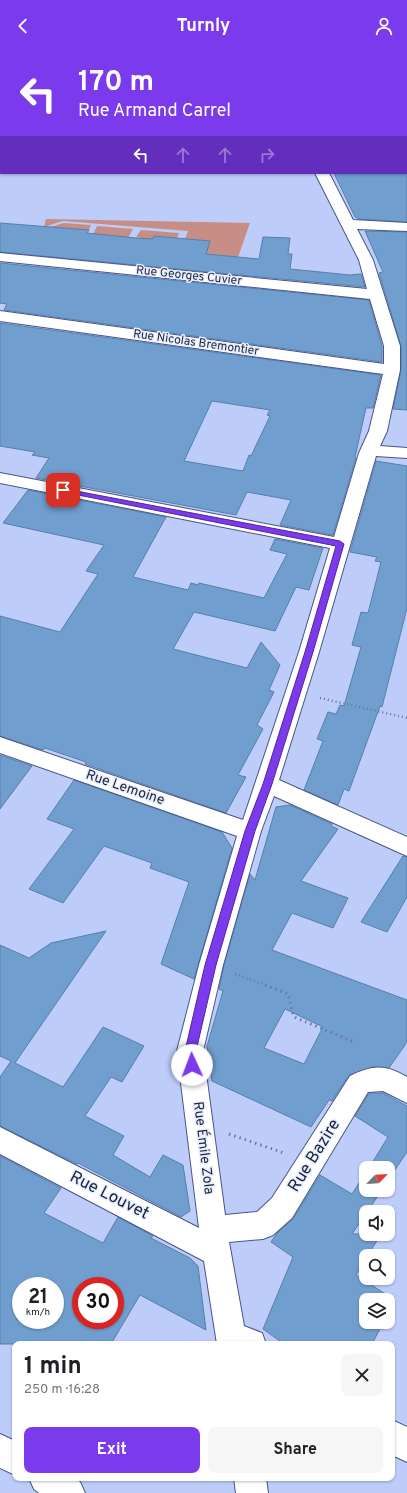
<!DOCTYPE html>
<html lang="en">
<head>
<meta charset="utf-8">
<style>
  :root { --surface:#fff; --page:#f6f6f6; --text:#202124; --muted:#757577; --accent:#7c3aed }
  body { margin:0; font-family:Overpass,sans-serif; background:var(--page); color:var(--text); height:100vh; display:flex; flex-direction:column; font-size:15px; white-space:nowrap }
  * { box-sizing:border-box; margin:0 }
  p { font-size:13px; color:var(--muted) }
  .icon { flex:none; width:22px; height:22px; fill:none; stroke:currentColor; stroke-width:2; stroke-linecap:round; stroke-linejoin:round }
  .map { position:relative; flex:1; overflow:hidden }
  .details { position:absolute; left:12px; top:1289px; width:383px; height:140px; display:flex; flex-direction:column; background:var(--surface); border-radius:8px; box-shadow:0 1px 3px #0004 }
  .details>* { flex:none }
  .guide { position:absolute; left:0px; top:0px; width:407px; height:122px; box-shadow:0 1px 3px #0004; background:#7c3aed; color:#fff; overflow:hidden }
  .needle { width:26px; rotate:65deg }
  .buttons { position:absolute; left:359px; top:1109px; display:grid; gap:8px }
  .buttons a { display:grid; place-items:center; width:36px; height:36px; border-radius:8px; background:var(--surface); box-shadow:0 1px 3px #0004; font-size:20px }
  .speed { position:absolute; left:12px; top:1225px; display:flex; gap:8px; font-size:20px; font-weight:700; text-align:center }
  .speed>* { display:grid; place-content:center; width:52px; height:52px; border-radius:50%; background:var(--surface); box-shadow:0 1px 3px #0004; line-height:1 }
  .speed small { font-size:10px; font-weight:400 }
  .speed .limit { border:6px solid #d22; background:#fff; color:#111 }
  .pin { position:absolute; display:grid; place-items:center; width:34px; height:34px; color:#fff; margin:-17px; border-radius:8px; box-shadow:0 2px 6px #0006 }
  .me { position:absolute; width:44px; margin:-22px; rotate:358deg; stroke-linejoin:round; filter:drop-shadow(0 0 3px #0008) }
  .turn { display:flex; align-items:center; gap:14px; height:84px; padding:0 12px; font-size:18px }
  .turn .icon { width:52px; height:52px; stroke-width:2.5 }
  .turn b { display:block; font-size:28px; line-height:34px }
  .lanes { display:flex; align-items:center; height:38px; padding:0 12px; background:#0003; justify-content:center; gap:20px; direction:ltr }
  .lanes .off { opacity:.35 }
  .round { display:grid; place-items:center; flex:none; width:42px; height:42px; border-radius:8px; background:var(--page) }
  .overview { display:flex; align-items:center; justify-content:space-between; height:68px; padding:0 12px }
  h1 { font-size:24px; font-weight:700; line-height:30px }
  .cta { display:flex; gap:8px; margin-top:auto; padding:8px 12px }
  .cta a { flex:1; height:46px; border-radius:8px; background:var(--accent); color:#fff; font-size:16px; font-weight:700; line-height:46px; text-align:center }
  .cta a+a { background:var(--page); color:var(--text) }
  header { display:flex; justify-content:space-between; align-items:center; height:52px; padding:0 12px; background:var(--accent); color:#fff; font-size:18px; font-weight:700 }
  .map>svg:first-child { display:block }
</style>
</head>
<body>
<header><svg class="icon" aria-label="back" viewBox="0 0 24 24"><path d="M15 5l-7 7 7 7"/></svg>Turnly<svg class="icon" aria-label="person" viewBox="0 0 24 24"><circle cx="12" cy="8" r="4"/><path d="M4 21q1-7 8-7t8 7"/></svg></header>
<div class="map">
<svg width="407" height="1441" viewBox="0 0 407 1441">
  <rect width="100%" height="100%" fill="#bdccf9"/>
  <g fill="#c68e84">
    <polygon points="46,167 250,171 238,205 206,202 185,187 188,179 63,169 44,175"/>
    <polygon points="64,171 91,173 89,178 46,176"/>
    <polygon points="97,174 133,177 128,186 92,184"/>
    <polygon points="141,178 179,181 177,186 154,184 152,189 136,185"/>
  </g>
  <g fill="#709ece" stroke="#577fab" fill-rule="evenodd">
    <polygon points="334,121 407,121 407,170 359,167 355,165"/>
    <polygon points="0,171 89,178 87,181 136,186 153,187 154,184 210,189 206,202 259,207 263,185 290,186 288,202 292,202 290,217 350,223 361,222 365,235 0,200"/>
    <polygon points="365,179 407,180 407,358 393,357 401,318 401,294 379,221 383,220"/>
    <polygon points="0,211 369,248 382,294 382,310 4,258 7,252 0,251"/>
    <path d="M 0,271 L 381,323 L 373,356 L 366,356 L 355,405 L 356,406 L 333,483 L 280,473 L 291,448 L 247,440 L 236,463 L 36,426 L 49,406 L 32,403 L 35,400 L 0,394 ZM 212,349 L 270,358 L 267,363 L 270,364 L 251,404 L 249,403 L 243,419 L 184,409 Z"/>
    <polygon points="376,409 407,414 407,556 382,655 380,654 349,739 344,737 338,753 304,738 323,689 317,687 328,660 336,662 340,653 344,654 361,595 352,593 361,560 368,561 381,510 375,509 377,505 350,500"/>
    <polygon points="28,438 166,465 133,525 188,538 191,531 198,533 199,531 264,546 287,502 270,498 275,487 323,496 309,538 296,535 275,579 194,560 173,597 247,616 261,590 280,613 269,638 274,640 257,673 263,677 238,723 246,725 226,761 85,712 86,710 45,696 43,698 0,684 0,564 60,580 98,522 86,519 104,493 3,471"/>
    <polygon points="0,703 32,714 0,757"/>
    <polygon points="74,728 222,780 232,796 194,927 161,912 189,830 150,816 152,811 104,794 63,851 29,837 74,777 47,767"/>
    <path d="M 290,753 L 332,772 L 331,774 L 338,777 L 301,829 L 348,846 L 333,876 L 292,861 L 272,898 L 407,948 L 407,990 L 389,1016 L 372,1015 L 349,1023 L 332,1049 L 329,1048 L 311,1075 L 212,1029 L 207,994 L 223,939 L 219,937 L 224,913 L 250,822 L 255,828 L 276,755 ZM 285,957 L 323,975 L 304,1012 L 264,996 Z"/>
    <polygon points="403,804 407,805 407,845 387,880 361,870"/>
    <polygon points="106,879 15,1011 63,1035 103,975 144,994 122,1030 111,1025 85,1064 124,1084 113,1103 150,1125 163,1103 183,1113 190,1159 181,1165 78,1111 77,1112 0,1074 0,1025 11,1009 0,1004 0,893 29,906 51,891"/>
    <polygon points="369,1041 383,1041 407,1054 407,1100 388,1128 388,1116 369,1116 388,1085 355,1064"/>
    <path d="M 0,1104 L 61,1136 L 44,1161 L 103,1191 L 118,1165 L 153,1184 L 151,1186 L 190,1206 L 198,1214 L 206,1278 L 140,1243 L 111,1292 L 0,1292 ZM 21,1234 L 55,1234 L 55,1268 L 21,1268 ZM 81,1234 L 115,1234 L 115,1268 L 81,1268 Z"/>
    <polygon points="366,1120 366,1138 382,1138 352,1182 381,1182 356,1223 387,1243 384,1248 366,1248 366,1270 378,1270 382,1273 372,1292 284,1292 263,1277 293,1205 271,1190 277,1181 293,1167 320,1123 352,1142"/>
  </g>
  <g fill="none" stroke-linecap="round" stroke-linejoin="round">
    <g stroke="#485686" stroke-width="2">
      <g id="minor">
        <polygon points="247,0 259,0 260,1 248,1"/>
        <rect x="406" y="92" width="1" height="8"/>
        <path d="M 315,121 L 329,121 L 353,168 L 407,171 L 407,179 L 357,177 L 373,208 L 400,294 L 400,318 L 387,379 L 380,394 L 407,396 L 407,406 L 376,404 L 319,600 L 279,728 L 407,785 L 407,804 L 274,744 L 261,779 L 223,913 L 203,999 L 225,1163 L 257,1160 L 272,1146 L 350,1024 C 372,1013 385,1012 407,1025 L 407,1051 L 383,1039 L 368,1040 L 292,1166 L 273,1183 L 263,1187 L 229,1190 L 244,1274 L 262,1281 L 266,1292 L 217,1292 L 204,1209 L 0,1102 L 0,1075 L 199,1176 L 177,999 L 199,913 L 237,784 L 0,701 L 0,685 L 243,768 L 299,600 L 330,496 L 0,431 L 0,421 L 334,485 L 359,401 L 369,379 L 383,322 L 0,269 L 0,259 L 384,312 L 384,294 L 370,247 L 0,209 L 0,201 L 367,237 L 359,208 Z"/>
        <polygon points="392,1368 407,1375 407,1410 392,1403"/>
        <polygon points="0,1382 15,1389 15,1423 0,1416"/>
        <polygon points="29,1426 75,1426 80,1430 85,1441 39,1441 34,1437"/>
        <polygon points="234,1426 266,1426 268,1441 236,1441"/>
      </g>
    </g>
    <g stroke="#6e799a" stroke-width="2.5" stroke-dasharray="1 3" stroke-linecap="butt">
      <polyline points="320,646 407,666"/>
      <polyline points="235,922 268,934"/>
    </g>
    <g stroke="#6e799a" stroke-width="3" stroke-dasharray="1.5 4" stroke-linecap="butt">
      <polyline points="265,933 288,942 294,965 354,990"/>
      <polyline points="229,1082 284,1101"/>
    </g>
    <use href="#minor" fill="#fff" fill-rule="evenodd"/>
  </g>
  <polygon fill="#7c3aed" stroke="#51269a" points="60,436 340,489 344,492 313,600 272,732 255,779 216,913 196,999 198,1013 196,1017 192,1018 189,1017 185,999 205,913 245,779 263,732 305,600 336,494 63,440 60,440"/>
  <g text-anchor="middle" dominant-baseline="central" stroke-width="3" stroke-linejoin="round" paint-order="stroke">
    <g font-size="12" fill="#1e253a" stroke="#e8eeff">
      <text transform="translate(189 224) rotate(6)">Rue Georges Cuvier</text>
      <text transform="translate(196 291) rotate(8)">Rue Nicolas Bremontier</text>
    </g>
    <g font-size="14" fill="#1e253a" stroke="#e8eeff">
      <text transform="translate(125 736) rotate(19)">Rue Lemoine</text>
      <text transform="translate(203 1096) rotate(83)">Rue Émile Zola</text>
    </g>
    <g font-size="17" fill="#1e253a" stroke="#e8eeff">
      <text transform="translate(315 1104) rotate(-58)">Rue Bazire</text>
      <text transform="translate(109 1144) rotate(27)">Rue Louvet</text>
    </g>
  </g>
</svg>
<div class="buttons">
<a><svg class="needle" viewBox="-14 -14 28 28"><path d="M0-13l5 13h-10z" fill="#e53935"/><path d="M0 13l5-13h-10z" fill="#757577"/></svg></a>
<a><svg class="icon" aria-label="sound" viewBox="0 0 24 24"><path d="M4 9h4l5-4v14l-5-4H4zM17 9q2 3 0 6"/></svg></a>
<a><svg class="icon" aria-label="search" viewBox="0 0 24 24"><circle cx="10" cy="10" r="6"/><path d="M15 15l6 6"/></svg></a>
<a><svg class="icon" aria-label="layers" viewBox="0 0 24 24"><path d="M12 4l9 5-9 5-9-5zM3 14l9 5 9-5"/></svg></a>
</div>
<div class="speed"><div>21<small>km/h</small></div><div class="limit">30</div></div>
<div class="pin" style="left:63px;top:438px;background:#d93025"><svg class="icon" aria-label="arrive" viewBox="0 0 24 24"><path d="M6 21V4h12l-3 4 3 4H6"/></svg></div>
<svg class="me" style="left:192px;top:1013px" viewBox="-20 -20 40 40"><circle r="19" fill="#fff"/><path d="M0-13L10 11 0 6-10 11z" fill="#7c3aed"/></svg>
<div class="guide">
<div class="turn"><svg class="icon" aria-label="left" viewBox="0 0 24 24"><path d="M17 20v-9H6M10 6l-5 5 5 5"/></svg><div><b>170 m</b>Rue Armand Carrel</div></div>
<div class="lanes"><svg class="icon" aria-label="left" viewBox="0 0 24 24"><path d="M17 20v-9H6M10 6l-5 5 5 5"/></svg><svg class="icon off" aria-label="ahead" viewBox="0 0 24 24"><path d="M12 20V5M6 11l6-6 6 6"/></svg><svg class="icon off" aria-label="ahead" viewBox="0 0 24 24"><path d="M12 20V5M6 11l6-6 6 6"/></svg><svg class="icon off" aria-label="right" viewBox="0 0 24 24"><path d="M7 20v-9h11M14 6l5 5-5 5"/></svg></div>
</div>
<section class="details">
<div class="overview"><div><h1>1 min</h1><p>250 m · 16:28</p></div><a class="round"><svg class="icon" aria-label="close" viewBox="0 0 24 24"><path d="M6 6l12 12M18 6L6 18"/></svg></a></div>
<div class="cta"><a>Exit</a><a>Share</a></div>
</section>
</div>
</body>
</html>
